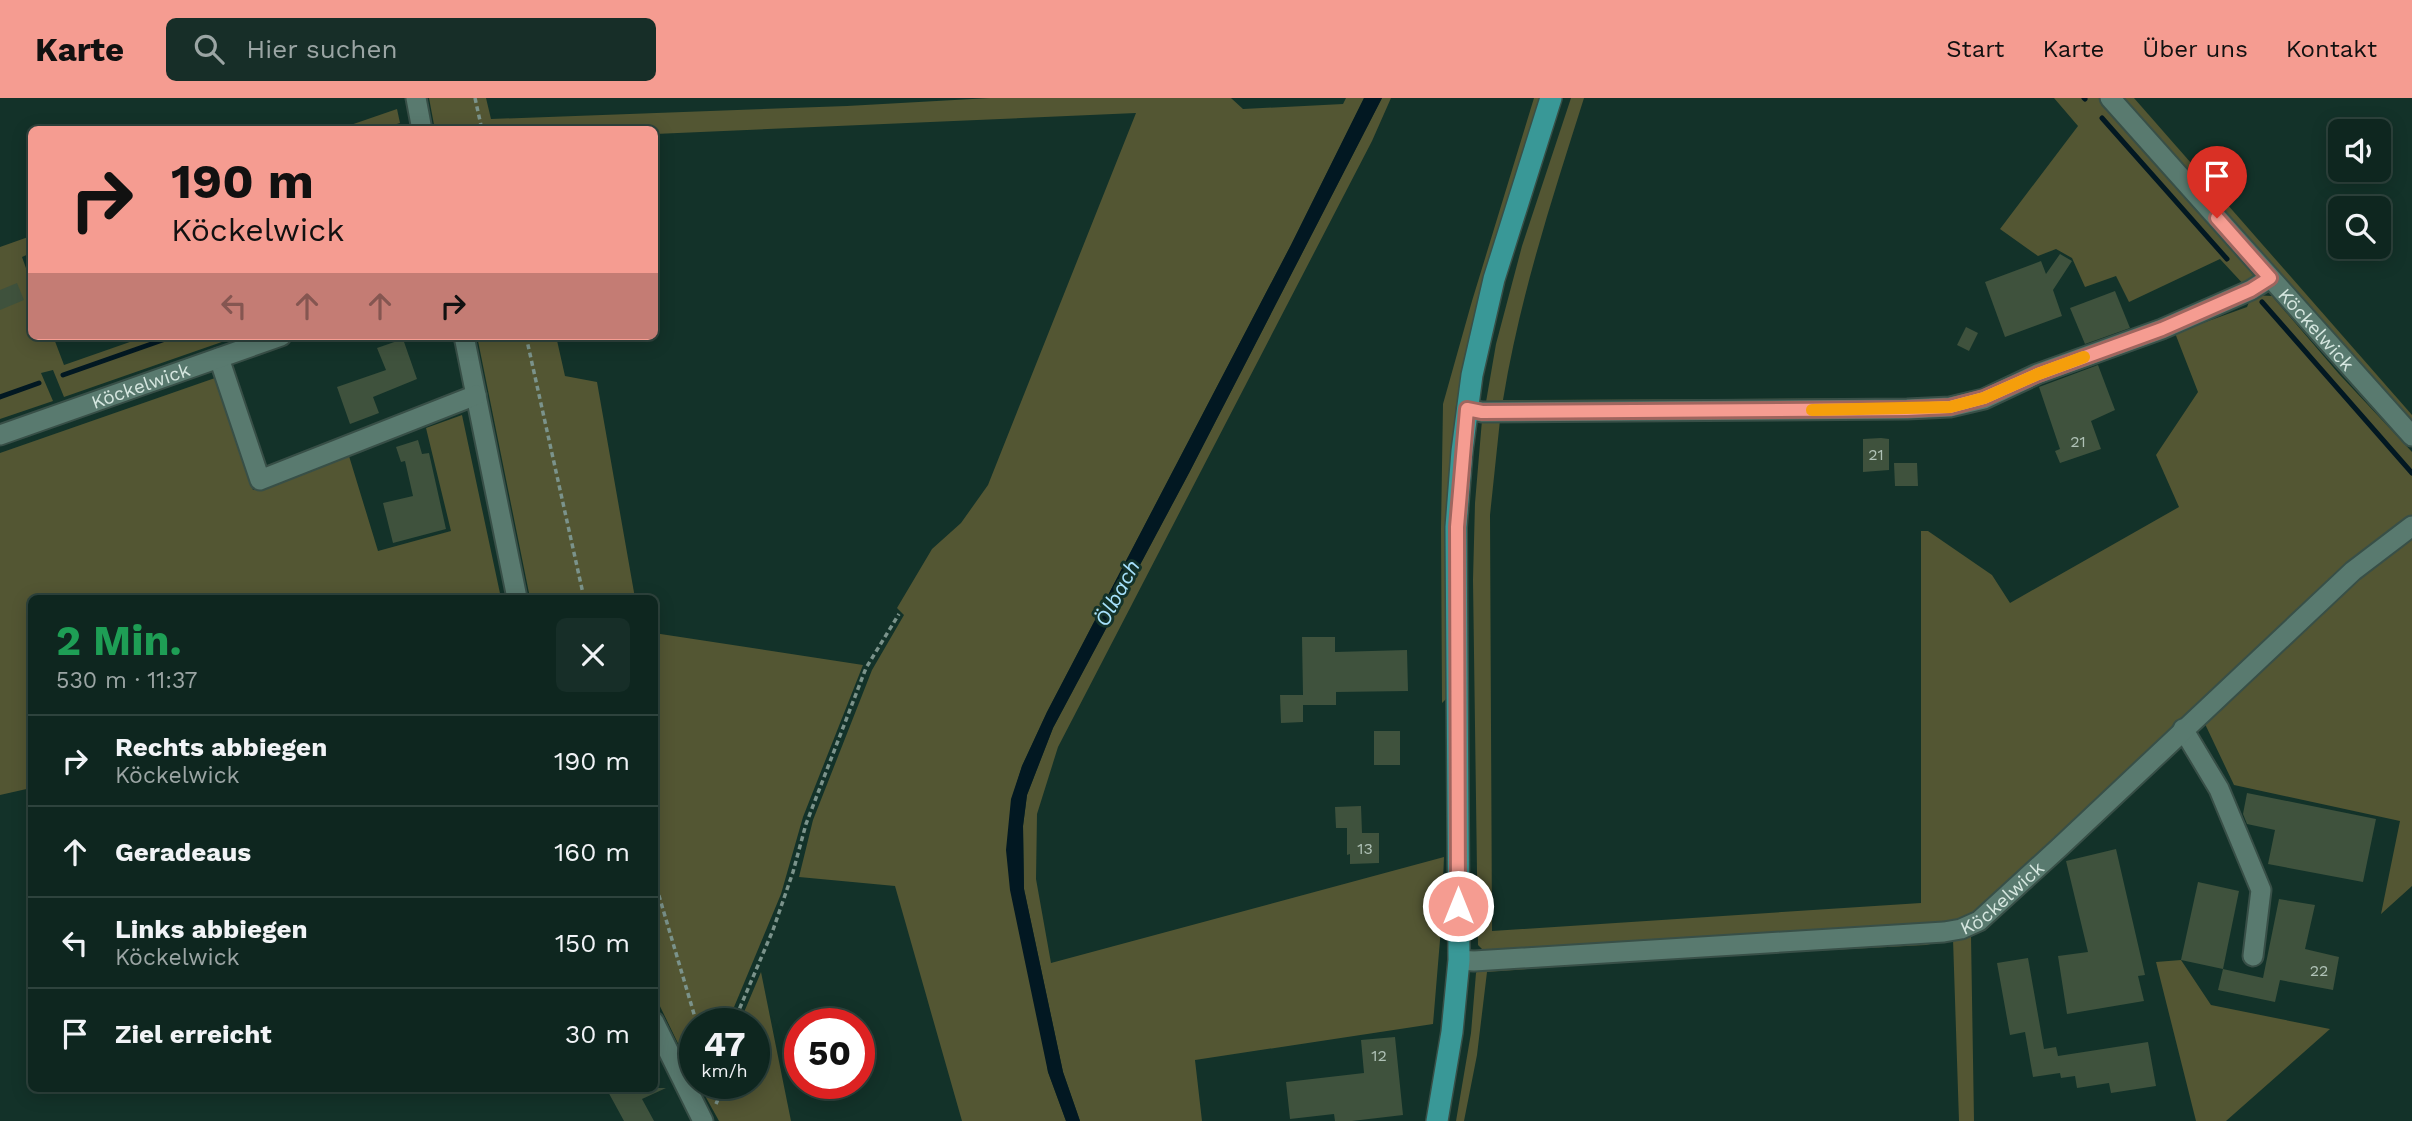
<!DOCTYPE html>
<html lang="de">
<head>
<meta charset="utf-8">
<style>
  :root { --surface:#0e261f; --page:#172e28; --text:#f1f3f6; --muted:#9ba5a4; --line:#2e433d; --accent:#f59c91 }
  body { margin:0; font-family:"Work Sans",sans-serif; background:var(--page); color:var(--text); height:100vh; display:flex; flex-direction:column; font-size:26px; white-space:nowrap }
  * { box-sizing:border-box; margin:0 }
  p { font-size:23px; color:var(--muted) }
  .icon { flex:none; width:38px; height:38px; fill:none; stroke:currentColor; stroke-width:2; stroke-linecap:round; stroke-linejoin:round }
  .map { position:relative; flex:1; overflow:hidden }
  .drawer { position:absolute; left:28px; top:497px; width:630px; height:497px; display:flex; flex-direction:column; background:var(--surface); border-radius:10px; box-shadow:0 4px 18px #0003,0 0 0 2px var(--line) }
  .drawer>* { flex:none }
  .top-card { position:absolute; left:28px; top:28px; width:630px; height:214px; border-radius:10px; box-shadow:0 4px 18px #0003,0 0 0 2px var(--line); background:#f59c91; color:#111; overflow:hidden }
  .buttons { position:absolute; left:2328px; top:21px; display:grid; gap:14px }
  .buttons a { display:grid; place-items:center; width:63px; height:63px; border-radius:10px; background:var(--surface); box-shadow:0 4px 18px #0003,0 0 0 2px var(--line); font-size:35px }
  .speed { position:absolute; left:679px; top:910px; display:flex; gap:14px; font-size:35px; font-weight:700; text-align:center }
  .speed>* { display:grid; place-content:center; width:91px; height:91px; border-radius:50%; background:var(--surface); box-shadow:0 4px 18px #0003,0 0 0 2px var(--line); line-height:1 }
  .speed small { font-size:18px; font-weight:400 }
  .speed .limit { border:10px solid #d22; background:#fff; color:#111 }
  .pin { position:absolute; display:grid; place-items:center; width:60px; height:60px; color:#fff; margin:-72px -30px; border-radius:50% 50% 50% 0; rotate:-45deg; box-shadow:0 0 7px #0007 }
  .pin .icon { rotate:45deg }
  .me { position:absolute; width:77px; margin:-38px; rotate:0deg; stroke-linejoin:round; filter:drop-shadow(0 0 5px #0008) }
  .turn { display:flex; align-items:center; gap:24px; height:147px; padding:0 28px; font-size:32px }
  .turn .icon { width:91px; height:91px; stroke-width:2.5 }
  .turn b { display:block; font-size:49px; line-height:60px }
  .lanes { display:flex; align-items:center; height:66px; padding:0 28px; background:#0003; justify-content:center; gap:35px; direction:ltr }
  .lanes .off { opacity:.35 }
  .round { display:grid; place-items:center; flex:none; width:74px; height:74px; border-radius:10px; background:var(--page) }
  .overview { display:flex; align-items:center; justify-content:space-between; height:119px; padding:0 28px }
  h1 { font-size:42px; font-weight:700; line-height:52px; color:#1e9e55 }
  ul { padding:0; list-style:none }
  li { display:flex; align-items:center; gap:21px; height:91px; padding:0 28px; border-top:2px solid var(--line) }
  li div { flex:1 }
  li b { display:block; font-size:26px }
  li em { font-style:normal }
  header { display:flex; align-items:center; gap:42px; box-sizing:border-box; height:98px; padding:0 35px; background:var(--accent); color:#111 }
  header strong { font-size:33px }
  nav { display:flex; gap:38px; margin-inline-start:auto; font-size:24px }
  .search { width:490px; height:63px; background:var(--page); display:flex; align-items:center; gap:18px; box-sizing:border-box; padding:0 24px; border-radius:10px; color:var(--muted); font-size:26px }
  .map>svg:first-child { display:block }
</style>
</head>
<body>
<header>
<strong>Karte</strong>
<div class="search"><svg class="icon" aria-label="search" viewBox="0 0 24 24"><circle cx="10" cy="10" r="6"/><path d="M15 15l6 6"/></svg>Hier suchen</div>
<nav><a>Start</a><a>Karte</a><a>Über uns</a><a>Kontakt</a></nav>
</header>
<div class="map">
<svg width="2412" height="1023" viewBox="0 0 2412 1023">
  <rect width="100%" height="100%" fill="#133229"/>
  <g fill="#535633">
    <polygon points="429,0 486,0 491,21 847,8 990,0 1231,0 1243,11 1343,6 1346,0 1364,0 1291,147 1047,614 1022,668 1012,701 1048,974 1066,1023 962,1023 895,788 799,779 813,722 872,572 904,517 897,510 932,451 961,425 988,387 1136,15 655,36 654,32 435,32"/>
    <polygon points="1382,0 1391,0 1372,43 1058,649 1037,716 1036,781 1051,865 1444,759 1441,830 1433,926 1195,962 1202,1023 1080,1023 1063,974 1024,791 1023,728 1027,697 1053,630 1189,375"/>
    <polygon points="1534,0 1542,0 1472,233 1449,598 1442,605 1441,431 1443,306 1472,203"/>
    <path d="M 1571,0 L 1584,0 C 1552,101 1520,198 1503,302 L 1907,300 L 1907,306 L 1491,307 L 1486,304 L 1496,246 L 1522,148 Z"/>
    <polygon points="2054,0 2100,0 2255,179 2246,189 2220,161 2129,204 2116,178 2085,189 2072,160 2056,151 2038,158 2000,131 2078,28"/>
    <polygon points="2119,0 2134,0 2412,317 2412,333"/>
    <polygon points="397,11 400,25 381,31 339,31"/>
    <polygon points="31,138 31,155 22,159 31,184 32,238 53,238 64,267 147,238 239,238 64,299 53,272 41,275 53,303 0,321 0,149"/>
    <polygon points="2252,197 2272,198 2339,276 2412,354 2412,419 1994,799 1965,821 1953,825 1491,854 1482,851 1478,847 1473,482 1475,405 1482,322 1500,322 1490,417 1492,833 1921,805 1921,433 1928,433 1992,477 2010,505 2179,409 2156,357 2198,294 2175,235 2247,209"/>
    <polygon points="477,238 556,238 565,278 597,284 635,500 530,500"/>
    <polygon points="215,280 253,392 349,358 378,453 451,433 426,330 462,317 501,500 32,500 31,690 0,697 0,355"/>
    <polygon points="2412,429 2412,788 2381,816 2400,723 2234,687 2205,626 2200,620"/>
    <polygon points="654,535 863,567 803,719 781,796 727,926 695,926 695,966 689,968 655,898"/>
    <polygon points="1971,838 1974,1023 1959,1023 1953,841 1926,847 1694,859 1487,874 1477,957 1464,1023 1456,1023 1471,935 1476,875 1479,870 1954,841"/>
    <polygon points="2181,862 2211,907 2330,931 2226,1023 2196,1023 2156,864"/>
    <polygon points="761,874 791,1023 719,1023 698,985 754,985 754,926 739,926"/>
  </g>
  <polygon fill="#021822" points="1364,0 1382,0 1189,375 1053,630 1027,697 1023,728 1024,791 1063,974 1080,1023 1066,1023 1048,974 1010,792 1006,752 1011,701 1022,668 1047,614 1291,147"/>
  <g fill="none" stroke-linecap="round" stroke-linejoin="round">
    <g stroke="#021822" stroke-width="5">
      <polyline points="2084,0 2085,1"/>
      <polyline points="2102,20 2227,161"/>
      <polyline points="2262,204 2412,375"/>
      <polyline points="63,277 174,238"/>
      <polyline points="0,299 39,285"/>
    </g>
  </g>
  <g fill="#3f523d">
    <polygon points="2060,156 2072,163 2053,192 2062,218 2005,239 1985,184 2041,163 2046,176"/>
    <polygon points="17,185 24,202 0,212 0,192"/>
    <polygon points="2115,193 2130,230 2085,246 2070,210"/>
    <polygon points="1966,229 1978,235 1969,253 1957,247"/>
    <polygon points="403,241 417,281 373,299 379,315 350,326 337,289 386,272 377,250"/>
    <polygon points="2098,267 2115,312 2091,323 2101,351 2060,365 2055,353 2060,351 2039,289"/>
    <polygon points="1881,340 1889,341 1889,372 1863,374 1863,341"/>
    <polygon points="418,342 422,356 429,355 446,431 393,445 383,405 413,398 405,363 401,364 396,349"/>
    <polygon points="1894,365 1917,365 1918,388 1895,388"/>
    <polygon points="1302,539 1335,539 1335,554 1407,552 1408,593 1336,594 1336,607 1303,607 1303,624 1281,625 1280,597 1303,597"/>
    <rect x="1374" y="633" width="26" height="34"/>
    <polygon points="2247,695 2376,721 2363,784 2268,766 2275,732 2247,726 2243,716"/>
    <polygon points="1361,708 1362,735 1379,735 1379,765 1350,766 1350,756 1347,757 1347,730 1336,730 1335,709"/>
    <polygon points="2116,751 2145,877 2138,878 2144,903 2067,916 2058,858 2088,854 2066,763"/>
    <polygon points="2198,784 2239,793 2223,871 2181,862"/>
    <polygon points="2279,801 2315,807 2305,851 2339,859 2333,892 2280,882 2275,904 2218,892 2223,871 2263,880"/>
    <polygon points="2028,860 2044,951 2056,949 2058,958 2148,944 2156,988 2111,995 2109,985 2077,990 2075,978 2061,980 2060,975 2033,979 2025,934 2010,937 1997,865"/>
    <polygon points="1395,939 1403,1017 1352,1023 1335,1023 1334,1016 1290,1021 1286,984 1364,975 1361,942"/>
    <polygon points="606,990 666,990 642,1001 654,1023 624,1023"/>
  </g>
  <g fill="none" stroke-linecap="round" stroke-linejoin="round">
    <g stroke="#384f47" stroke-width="23">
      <g id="minor">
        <polyline points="416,0 422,32"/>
        <path id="s1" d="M 2110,0 L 2412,338"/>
        <polyline points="464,238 517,500"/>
        <polyline points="219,260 260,382 476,297"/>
        <polyline points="1467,311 1482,314 1907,311 1950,309 1984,301 2037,276 2162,231 2251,192 2270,180"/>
        <path id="s2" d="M 0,337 L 281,238"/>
        <polyline points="2183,631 2219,691 2261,792 2253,858"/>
        <path id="s3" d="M 1459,862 L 1474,863 L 1944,834 L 1961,831 L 1979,823 L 2061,748 L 2353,473 L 2412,428"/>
        <polyline points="654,924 703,1023"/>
      </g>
    </g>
    <g stroke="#384f47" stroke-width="24">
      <polyline id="major" points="1437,1023 1452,934 1459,862 1456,429 1462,353 1472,277 1494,181 1551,0"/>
    </g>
    <g stroke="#7b938b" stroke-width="3.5" stroke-dasharray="5 3.5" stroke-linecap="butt">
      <polyline points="475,0 482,32"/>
      <polyline points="526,238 584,500"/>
      <polyline points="654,781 697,926"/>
      <polyline points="733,926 773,832 793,774 806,726 866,570 899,516"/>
      <polyline points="716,985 719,999 716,1006"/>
    </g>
    <use href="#minor" stroke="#597a6f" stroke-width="19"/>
    <use href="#major" stroke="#399897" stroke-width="21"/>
  </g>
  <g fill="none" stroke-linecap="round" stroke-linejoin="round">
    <g stroke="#9f655e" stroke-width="18">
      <polyline id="route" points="1458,808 1457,429 1467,311 1482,314 1907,311 1950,309 1984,300 2038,276 2162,231 2251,192 2270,180 2217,120"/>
    </g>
    <use href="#route" stroke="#f59c91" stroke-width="12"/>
    <polyline stroke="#f59e0b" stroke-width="12" points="1812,312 1950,309 1984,300 2038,276 2084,259"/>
  </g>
  <g text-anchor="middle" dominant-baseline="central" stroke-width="6" stroke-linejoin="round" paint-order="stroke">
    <g font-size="16" fill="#b0c2b7">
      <text x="2078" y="343">21</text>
      <text x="1876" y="356">21</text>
      <text x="1365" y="750">13</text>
      <text x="2319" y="872">22</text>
      <text x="1379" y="957">12</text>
    </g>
    <g font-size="19" fill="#d6e7e0" stroke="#133229">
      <text stroke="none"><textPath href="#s1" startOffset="310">Köckelwick</textPath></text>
      <text stroke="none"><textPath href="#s2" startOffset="149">Köckelwick</textPath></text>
      <text stroke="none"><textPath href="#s3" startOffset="555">Köckelwick</textPath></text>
    </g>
    <g font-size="21" font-style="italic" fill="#a6e1fc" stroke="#133229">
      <text transform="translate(1117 495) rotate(-62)">Ölbach</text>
    </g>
  </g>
</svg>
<div class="buttons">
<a><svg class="icon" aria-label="sound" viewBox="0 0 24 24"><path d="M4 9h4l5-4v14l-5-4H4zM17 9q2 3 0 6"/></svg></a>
<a><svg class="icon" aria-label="search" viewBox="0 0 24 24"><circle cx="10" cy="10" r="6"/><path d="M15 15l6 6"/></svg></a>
</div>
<div class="speed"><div>47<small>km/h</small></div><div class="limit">50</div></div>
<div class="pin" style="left:2217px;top:120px;background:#d93025"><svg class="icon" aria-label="arrive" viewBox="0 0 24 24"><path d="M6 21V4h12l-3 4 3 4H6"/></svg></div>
<svg class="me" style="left:1458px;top:808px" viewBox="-20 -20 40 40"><circle r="17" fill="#f59c91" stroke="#fff" stroke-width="3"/><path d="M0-11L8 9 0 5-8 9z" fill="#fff"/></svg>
<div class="top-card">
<div class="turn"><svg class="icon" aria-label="right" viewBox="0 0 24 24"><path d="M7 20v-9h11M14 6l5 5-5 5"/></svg><div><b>190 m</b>Köckelwick</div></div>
<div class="lanes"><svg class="icon off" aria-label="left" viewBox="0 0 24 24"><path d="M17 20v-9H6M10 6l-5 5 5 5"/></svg><svg class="icon off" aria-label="ahead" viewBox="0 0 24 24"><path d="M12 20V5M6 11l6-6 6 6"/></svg><svg class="icon off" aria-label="ahead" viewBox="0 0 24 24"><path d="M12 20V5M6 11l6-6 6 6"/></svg><svg class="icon" aria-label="right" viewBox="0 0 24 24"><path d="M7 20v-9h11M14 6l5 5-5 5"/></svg></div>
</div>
<section class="drawer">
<div class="overview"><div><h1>2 Min.</h1><p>530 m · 11:37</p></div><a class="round"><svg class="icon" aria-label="close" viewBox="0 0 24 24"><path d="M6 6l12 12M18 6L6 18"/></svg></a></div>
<ul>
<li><svg class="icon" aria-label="right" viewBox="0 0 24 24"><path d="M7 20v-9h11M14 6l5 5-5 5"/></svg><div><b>Rechts abbiegen</b><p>Köckelwick</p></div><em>190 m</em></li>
<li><svg class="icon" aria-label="ahead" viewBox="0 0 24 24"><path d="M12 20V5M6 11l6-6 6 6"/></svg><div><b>Geradeaus</b></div><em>160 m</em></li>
<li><svg class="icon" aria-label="left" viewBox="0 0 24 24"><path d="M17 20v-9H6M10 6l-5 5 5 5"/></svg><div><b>Links abbiegen</b><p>Köckelwick</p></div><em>150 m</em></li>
<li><svg class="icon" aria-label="arrive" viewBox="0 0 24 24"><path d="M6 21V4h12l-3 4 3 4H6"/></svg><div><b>Ziel erreicht</b></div><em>30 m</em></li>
</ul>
</section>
</div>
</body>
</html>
